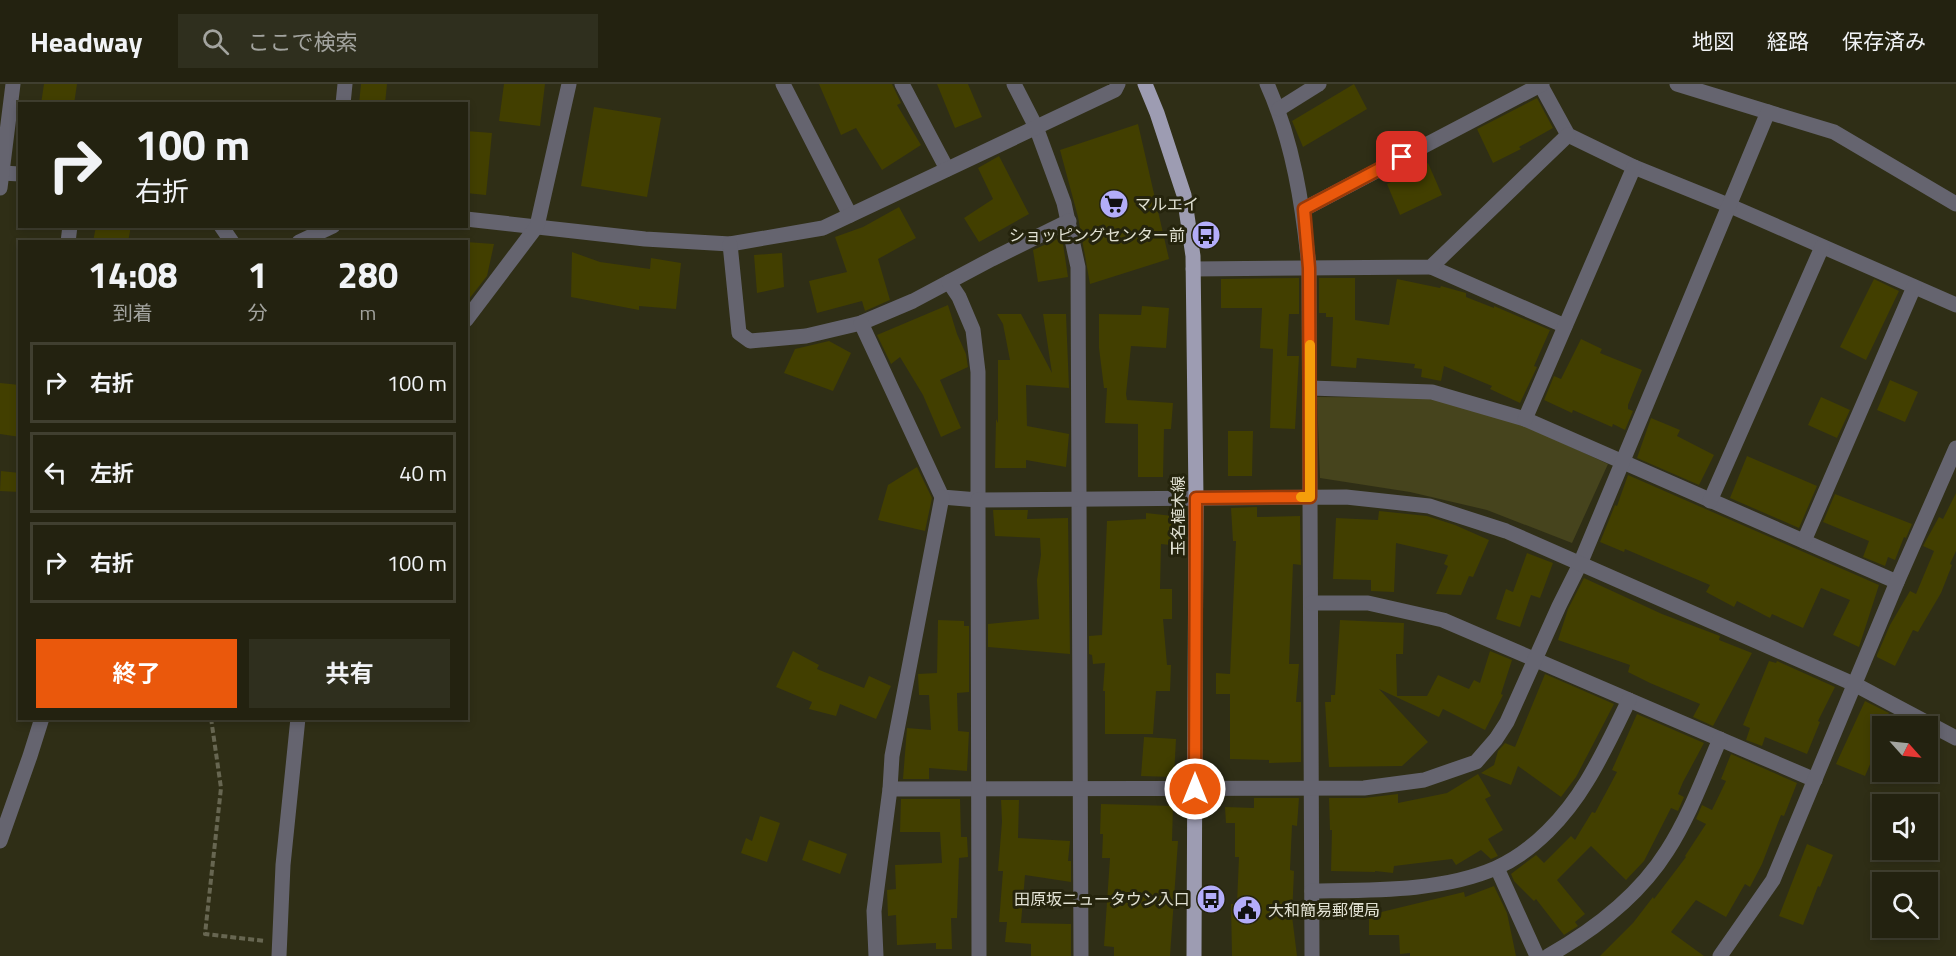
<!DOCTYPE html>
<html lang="ja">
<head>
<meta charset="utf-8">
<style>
  :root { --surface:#232210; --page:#2f2f1e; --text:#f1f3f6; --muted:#a3a49f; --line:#403f30; --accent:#ea580c }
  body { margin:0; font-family:"Titillium Web","Noto Sans JP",sans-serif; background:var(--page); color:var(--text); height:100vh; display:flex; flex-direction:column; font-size:22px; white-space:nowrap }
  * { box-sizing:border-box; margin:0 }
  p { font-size:20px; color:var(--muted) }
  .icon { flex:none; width:33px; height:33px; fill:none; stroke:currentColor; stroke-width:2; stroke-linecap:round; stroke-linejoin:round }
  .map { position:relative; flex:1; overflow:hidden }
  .panel { position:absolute; left:18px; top:156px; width:450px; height:480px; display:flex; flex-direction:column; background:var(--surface); border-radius:0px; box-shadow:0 3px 9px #0003,0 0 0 2px var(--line) }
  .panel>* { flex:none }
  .banner { position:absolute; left:18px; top:18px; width:450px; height:126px; border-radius:0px; box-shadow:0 3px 9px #0003,0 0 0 2px var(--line); background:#232210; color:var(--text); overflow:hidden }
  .needle { width:39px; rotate:117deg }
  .tools { position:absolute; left:1872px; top:632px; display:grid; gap:12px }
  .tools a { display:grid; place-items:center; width:66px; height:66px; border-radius:0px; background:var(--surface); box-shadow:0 3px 9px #0003,0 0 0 2px var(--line); font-size:30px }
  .pin { position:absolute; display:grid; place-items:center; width:51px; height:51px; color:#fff; margin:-26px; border-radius:12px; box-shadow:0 3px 9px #0006 }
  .me { position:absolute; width:66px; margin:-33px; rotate:0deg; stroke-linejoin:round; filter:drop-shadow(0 0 4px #0008) }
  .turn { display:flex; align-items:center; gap:21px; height:126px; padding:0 18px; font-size:27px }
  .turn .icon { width:78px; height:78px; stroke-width:2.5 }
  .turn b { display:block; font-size:42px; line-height:51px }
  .eta { display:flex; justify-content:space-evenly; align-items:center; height:102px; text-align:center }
  .eta b { font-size:36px; font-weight:700; line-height:42px }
  .button { display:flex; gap:12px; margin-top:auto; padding:12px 18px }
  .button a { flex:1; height:69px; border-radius:0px; background:var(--accent); color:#fff; font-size:24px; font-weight:700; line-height:69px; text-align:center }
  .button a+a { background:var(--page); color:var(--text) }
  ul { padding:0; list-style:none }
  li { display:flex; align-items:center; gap:18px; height:81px; margin:0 12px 9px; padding:0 6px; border:3px solid var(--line); border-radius:0px }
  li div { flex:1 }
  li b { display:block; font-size:22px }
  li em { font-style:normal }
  header { display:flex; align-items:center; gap:36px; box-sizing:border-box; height:84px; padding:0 30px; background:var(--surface); border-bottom:2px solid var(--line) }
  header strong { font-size:28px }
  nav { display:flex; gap:33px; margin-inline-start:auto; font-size:21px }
  .search { width:420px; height:54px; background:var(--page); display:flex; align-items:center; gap:15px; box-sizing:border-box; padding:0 21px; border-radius:0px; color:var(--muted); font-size:22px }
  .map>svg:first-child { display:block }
</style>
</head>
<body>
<header>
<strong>Headway</strong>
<div class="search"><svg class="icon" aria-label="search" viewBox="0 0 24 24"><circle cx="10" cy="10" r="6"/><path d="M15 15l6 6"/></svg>ここで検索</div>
<nav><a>地図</a><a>経路</a><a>保存済み</a></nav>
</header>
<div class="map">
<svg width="1956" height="872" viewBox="0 0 1956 872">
  <rect width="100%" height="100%" fill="#2f2e16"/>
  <polygon fill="#46441d" points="1317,313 1437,314 1508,334 1608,380 1572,459 1487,426 1410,408 1320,394"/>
  <g fill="#423f00">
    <polygon points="44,0 77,0 74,20 41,20"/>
    <polygon points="361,0 387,0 385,20 359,20"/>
    <polygon points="504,0 545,0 540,42 499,37"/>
    <polygon points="819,0 892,0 901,19 897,21 921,61 882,86 856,44 841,51"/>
    <polygon points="937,0 968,0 982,33 955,44"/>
    <polygon points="1354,0 1367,25 1303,63 1292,37"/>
    <polygon points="1537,14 1553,44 1519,63 1521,65 1493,79 1477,45"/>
    <polygon points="594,23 661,34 647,113 581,102"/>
    <polygon points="1138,40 1169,175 1090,200 1078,133 1060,66"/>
    <polygon points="466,47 492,49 486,111 466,109"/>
    <polygon points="999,72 1029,130 979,158 964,134 993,115 978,84"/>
    <polygon points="1428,79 1442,111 1400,131 1387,100"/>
    <polygon points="899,123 916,154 878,175 890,216 865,227 862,217 817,229 809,197 847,188 835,153 863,143"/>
    <polygon points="96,142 131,142 128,158 93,158"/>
    <polygon points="1062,153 1068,193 1038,198 1033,166"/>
    <polygon points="466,158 494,160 487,192 466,219"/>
    <polygon points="572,168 600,178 650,185 651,174 681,179 676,225 639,222 639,226 571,213"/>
    <polygon points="782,169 784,203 757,209 754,171"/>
    <polygon points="1299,194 1299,230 1289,230 1287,272 1299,272 1295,345 1270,344 1273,265 1260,264 1262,224 1221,224 1221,195"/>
    <polygon points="1319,194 1355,194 1355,236 1389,241 1397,195 1440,204 1441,202 1466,209 1466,213 1494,224 1494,222 1550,246 1534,282 1537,283 1520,319 1490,305 1492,302 1444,282 1441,297 1421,293 1422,285 1414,284 1415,280 1357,274 1356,284 1331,282 1333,233 1326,233 1326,229 1319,229"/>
    <polygon points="1874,195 1899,207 1866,276 1840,263"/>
    <polygon points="948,221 957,250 966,270 968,283 940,296 961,344 941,353 923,311 900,273 891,280 877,251"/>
    <polygon points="1142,222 1169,224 1166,264 1131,262 1126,310 1127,316 1173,319 1171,345 1164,345 1163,393 1138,393 1138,340 1105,339 1107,304 1104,304 1099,264 1099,230 1141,231"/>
    <polygon points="997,230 1021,230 1052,289 1043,230 1066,230 1069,304 1026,301 1027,342 1069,350 1066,383 1026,376 1026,384 995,384 996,335 998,339 998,276 1010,276 1003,240"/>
    <polygon points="1581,255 1602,265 1600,269 1642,286 1628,321 1628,325 1633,327 1625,346 1613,340 1612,343 1573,326 1572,329 1544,316 1554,292 1561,295"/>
    <polygon points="829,257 851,269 833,307 784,289 795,265"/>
    <polygon points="1890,296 1918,308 1905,338 1877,326"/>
    <polygon points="0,299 20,301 20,353 0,350"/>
    <polygon points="1821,313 1850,326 1837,354 1808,341"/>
    <polygon points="1651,334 1680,346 1677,352 1714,371 1699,401 1637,374"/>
    <polygon points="1228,347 1253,347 1252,392 1228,392"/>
    <polygon points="1747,372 1817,402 1799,444 1730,414"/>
    <polygon points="917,383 932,414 925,447 878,436 888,401"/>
    <polygon points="1,387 20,389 20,408 0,407"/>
    <polygon points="1628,391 1879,501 1859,563 1833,551 1850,516 1821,504 1803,544 1772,530 1770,534 1737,517 1734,523 1706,508 1710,501 1625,465 1624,468 1600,458 1615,421 1617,422"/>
    <polygon points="1956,409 1956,467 1950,480 1952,481 1941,509 1918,548 1913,546 1895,582 1877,573 1877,571 1890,541 1910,507 1916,510 1934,467 1923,462 1939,433 1943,435"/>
    <polygon points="1835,410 1912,440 1906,454 1904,453 1895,476 1888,473 1885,482 1863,473 1869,457 1823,438"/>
    <polygon points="1257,423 1257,433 1300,432 1301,481 1293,480 1289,580 1299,580 1296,618 1301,618 1301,678 1269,679 1269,676 1230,675 1230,610 1216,610 1216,589 1230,590 1236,457 1233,457 1231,424"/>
    <polygon points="993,426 1028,426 1027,435 1068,434 1070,570 988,563 988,540 1039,535 1037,496 1041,471 1040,454 995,452"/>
    <polygon points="1379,427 1427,432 1455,441 1489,456 1473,493 1469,492 1461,511 1436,510 1448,482 1444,480 1448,471 1396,459 1394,508 1371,507 1371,496 1333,495 1336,434 1378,436"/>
    <polygon points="1146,429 1173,432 1170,461 1161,460 1160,505 1172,505 1172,535 1163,535 1167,581 1171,581 1170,607 1156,607 1153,650 1105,650 1105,607 1103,607 1105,579 1093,580 1092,571 1089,570 1089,552 1102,551 1107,437 1146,435"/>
    <polygon points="1527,469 1553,479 1540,514 1531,511 1520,543 1496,535 1506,505 1513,508"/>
    <polygon points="1584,494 1662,530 1720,552 1719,556 1752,569 1713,642 1693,633 1700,620 1650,599 1628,588 1630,581 1558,556 1568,525"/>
    <polygon points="938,536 964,537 964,542 969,542 969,608 957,609 958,647 969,648 967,687 929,684 929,695 903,695 907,644 931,646 929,611 919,611 918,590 937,589"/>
    <polygon points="1340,536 1404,539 1403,570 1396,570 1397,612 1427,612 1438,591 1469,605 1474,596 1480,599 1490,567 1512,576 1501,610 1503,611 1485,646 1443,625 1439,633 1379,605 1428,658 1402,682 1329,683 1325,618 1331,618 1331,611 1335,611"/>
    <polygon points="793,567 819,581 817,585 864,604 869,592 891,602 876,635 840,620 836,632 809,625 812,618 776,603"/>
    <polygon points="1769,577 1776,579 1777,577 1835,603 1818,637 1820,638 1807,670 1765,653 1762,662 1746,656 1750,644 1743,641"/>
    <polygon points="1545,590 1614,620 1576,693 1561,713 1518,682 1511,701 1481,689 1494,681 1498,667 1505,659 1515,663"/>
    <polygon points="1865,617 1889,629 1874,660 1878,662 1865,692 1836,680"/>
    <polygon points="1637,630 1704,659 1683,698 1678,710 1684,713 1678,727 1671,724 1644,777 1626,796 1591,762 1557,796 1585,830 1575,838 1578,842 1564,851 1536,815 1534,817 1514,797 1511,790 1536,771 1544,779 1571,752 1575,756 1592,728 1595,729 1617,688 1612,686"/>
    <polygon points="1144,653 1176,655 1174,693 1141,692"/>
    <polygon points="1731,670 1797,699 1784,732 1781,731 1762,780 1750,803 1745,800 1726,833 1696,816 1671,848 1704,872 1600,872 1633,839 1653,813 1654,815 1686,773 1685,772 1706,740 1696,735 1702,721 1712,726 1726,697 1721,695"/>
    <polygon points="1478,690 1491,712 1485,715 1503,746 1488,755 1498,772 1491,775 1481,766 1456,781 1452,775 1394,782 1393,789 1375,787 1375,788 1331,787 1332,746 1330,746 1329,714 1364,714 1398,710 1398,719 1447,709"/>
    <polygon points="1254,714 1299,714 1297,742 1292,741 1290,786 1294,787 1292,832 1297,872 1232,872 1231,820 1237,820 1239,773 1235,773 1235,739 1226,739 1225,723 1254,724"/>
    <polygon points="901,715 960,715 961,753 967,753 968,773 959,774 957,834 951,834 952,865 936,865 936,859 897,861 896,831 888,832 887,806 896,805 895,781 942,779 940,748 900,748"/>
    <polygon points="1001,716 1019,716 1018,754 1070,757 1068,777 1071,777 1071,798 1025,791 1021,839 1071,840 1071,872 1031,872 1031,860 1005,858 1007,838 999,838 1003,787 998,787 1002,738"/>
    <polygon points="1101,720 1173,722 1172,757 1178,757 1170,872 1114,872 1114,863 1104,862 1110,774 1102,774 1103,750 1100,750"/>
    <polygon points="760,732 780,739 767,778 741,769 746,754 752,757"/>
    <polygon points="809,756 847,770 840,790 802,776"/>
    <polygon points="1807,760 1833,771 1820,803 1818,802 1803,841 1779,832"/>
    <polygon points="1494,802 1507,829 1516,872 1410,872 1410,869 1400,870 1399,851 1369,851 1369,831 1464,808 1465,813"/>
  </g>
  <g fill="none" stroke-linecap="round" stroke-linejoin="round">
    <polyline stroke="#676651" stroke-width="4" stroke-dasharray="6 3" stroke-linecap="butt" points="211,634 221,704 205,850 265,857"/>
    <g stroke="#65646f" stroke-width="15">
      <polyline points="783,0 850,131"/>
      <polyline points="902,0 947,85"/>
      <polyline points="1014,0 1036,43 1064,119 1078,183 1081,872"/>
      <path d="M 1267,0 C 1293,57 1303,122 1309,184 L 1312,872"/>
      <polyline points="1540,0 1568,51 1634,83 1728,121 1956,221"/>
      <polyline points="1677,0 1768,28"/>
      <polyline points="343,20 345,0"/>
      <polyline points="1279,25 1319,0"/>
      <polyline points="2,89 20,90"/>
      <polyline points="0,104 13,0"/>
      <polyline points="1304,125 1542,0"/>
      <polyline points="466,135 645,155 730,160 823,144 1115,6 1118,0"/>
      <polyline points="221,142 232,158"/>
      <polyline points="68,158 70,142"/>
      <polyline points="299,158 333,142"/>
      <polyline points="730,160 739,249 750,257 806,252 861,239 913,217 992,175 1069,137"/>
      <polyline points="1431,183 1565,242"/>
      <polyline points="1193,185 1431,183 1568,51"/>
      <polyline points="466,236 537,142 569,0"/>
      <polyline points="861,239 942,413 978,416 978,288 973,246 959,213 949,198"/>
      <polyline points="1310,304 1432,308 1525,335 1897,498"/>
      <polyline points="1525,335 1634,83"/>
      <polyline points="1710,417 1822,163"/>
      <polyline points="1804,457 1914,203"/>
      <polyline points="1311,519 1368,519 1443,536 1815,696"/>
      <polyline points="890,705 1364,704 1424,696 1476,678 1496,655 1507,638 1559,522 1580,480 1768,28 1834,48 1956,120"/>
      <polyline points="0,757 30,672 42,634"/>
      <polyline points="1497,784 1537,872"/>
      <path d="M 1312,807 C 1371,806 1441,808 1496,784 C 1534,767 1566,732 1587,697 C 1603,671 1616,643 1629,616"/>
      <polyline points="279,872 283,781 298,634"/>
      <polyline points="876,872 874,827 890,705 892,672 942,413"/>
      <polyline points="979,872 978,416 1346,413 1429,422 1506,447 1856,601 1956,654"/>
      <path d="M 1548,872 C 1594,846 1638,813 1667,767 C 1689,733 1704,692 1720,655"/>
      <polyline points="1720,872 1773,796 1897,498 1956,364"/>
    </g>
    <polyline stroke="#9d9cb2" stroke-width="15" points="1145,0 1157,29 1184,111 1193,172 1196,414 1194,872"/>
  </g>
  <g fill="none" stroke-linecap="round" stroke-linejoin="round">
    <g stroke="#983908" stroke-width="15">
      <polyline id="route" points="1195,705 1196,414 1310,413 1309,184 1304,125 1402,73"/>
    </g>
    <use href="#route" stroke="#ea580c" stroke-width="10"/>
    <polyline stroke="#f59e0b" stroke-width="10" points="1301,413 1310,413 1310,261"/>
  </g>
  <defs>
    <g id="supermarket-disc" transform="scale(1.5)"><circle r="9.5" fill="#b3adf9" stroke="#25240d"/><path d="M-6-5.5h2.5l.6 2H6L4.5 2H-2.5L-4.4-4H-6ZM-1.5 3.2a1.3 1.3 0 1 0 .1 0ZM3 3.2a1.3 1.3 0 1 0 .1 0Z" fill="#111"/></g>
    <g id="bus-disc" transform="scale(1.5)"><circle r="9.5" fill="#b3adf9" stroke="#25240d"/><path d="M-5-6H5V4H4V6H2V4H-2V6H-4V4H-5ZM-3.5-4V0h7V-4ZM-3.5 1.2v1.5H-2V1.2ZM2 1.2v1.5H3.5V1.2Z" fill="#111"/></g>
    <g id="civic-disc" transform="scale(1.5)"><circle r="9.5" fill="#b3adf9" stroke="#25240d"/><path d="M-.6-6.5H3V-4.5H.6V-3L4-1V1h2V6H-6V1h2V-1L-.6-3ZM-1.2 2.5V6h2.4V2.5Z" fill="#111"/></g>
  </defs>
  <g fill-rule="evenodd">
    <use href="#supermarket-disc" x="1114" y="120"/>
    <use href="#bus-disc" x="1206" y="151"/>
    <use href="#bus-disc" x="1211" y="815"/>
    <use href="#civic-disc" x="1247" y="826"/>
  </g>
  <g text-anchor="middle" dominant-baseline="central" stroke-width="6" stroke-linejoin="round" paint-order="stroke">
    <g font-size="16" fill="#e1e1d3" stroke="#25240d" text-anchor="start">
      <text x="1135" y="120">マルエイ</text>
      <text x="1185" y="151" text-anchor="end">ショッピングセンター前</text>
      <text x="1190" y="815" text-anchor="end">田原坂ニュータウン入口</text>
      <text x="1268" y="826">大和簡易郵便局</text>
    </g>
    <g font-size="16" fill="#e1e1d3" stroke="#25240d">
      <text transform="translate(1178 432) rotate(-90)">玉名植木線</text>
    </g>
  </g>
</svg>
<div class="tools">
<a><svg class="needle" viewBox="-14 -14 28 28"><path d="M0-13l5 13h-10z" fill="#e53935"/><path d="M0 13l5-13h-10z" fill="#a3a49f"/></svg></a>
<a><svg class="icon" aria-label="sound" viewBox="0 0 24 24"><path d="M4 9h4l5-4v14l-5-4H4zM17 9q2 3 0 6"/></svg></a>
<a><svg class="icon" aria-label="search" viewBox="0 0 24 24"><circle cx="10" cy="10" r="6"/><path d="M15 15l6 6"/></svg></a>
</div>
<div class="pin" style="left:1402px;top:73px;background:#d93025"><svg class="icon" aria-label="arrive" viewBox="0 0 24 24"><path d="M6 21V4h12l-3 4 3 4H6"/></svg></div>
<svg class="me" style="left:1195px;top:705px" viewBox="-20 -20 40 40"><circle r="17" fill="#ea580c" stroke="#fff" stroke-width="3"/><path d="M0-11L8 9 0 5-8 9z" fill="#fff"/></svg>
<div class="banner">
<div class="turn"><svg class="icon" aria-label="right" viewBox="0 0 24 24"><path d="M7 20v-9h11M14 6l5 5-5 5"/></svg><div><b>100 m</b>右折</div></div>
</div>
<section class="panel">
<div class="eta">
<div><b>14:08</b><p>到着</p></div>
<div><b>1</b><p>分</p></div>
<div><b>280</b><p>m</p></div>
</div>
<ul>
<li><svg class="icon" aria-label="right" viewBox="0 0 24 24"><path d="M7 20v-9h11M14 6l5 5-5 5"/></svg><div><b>右折</b></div><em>100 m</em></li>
<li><svg class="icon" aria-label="left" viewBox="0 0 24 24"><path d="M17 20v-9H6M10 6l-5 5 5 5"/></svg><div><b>左折</b></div><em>40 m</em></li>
<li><svg class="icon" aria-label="right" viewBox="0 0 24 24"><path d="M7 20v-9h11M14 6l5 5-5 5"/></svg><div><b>右折</b></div><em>100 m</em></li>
</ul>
<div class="button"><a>終了</a><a>共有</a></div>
</section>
</div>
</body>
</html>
